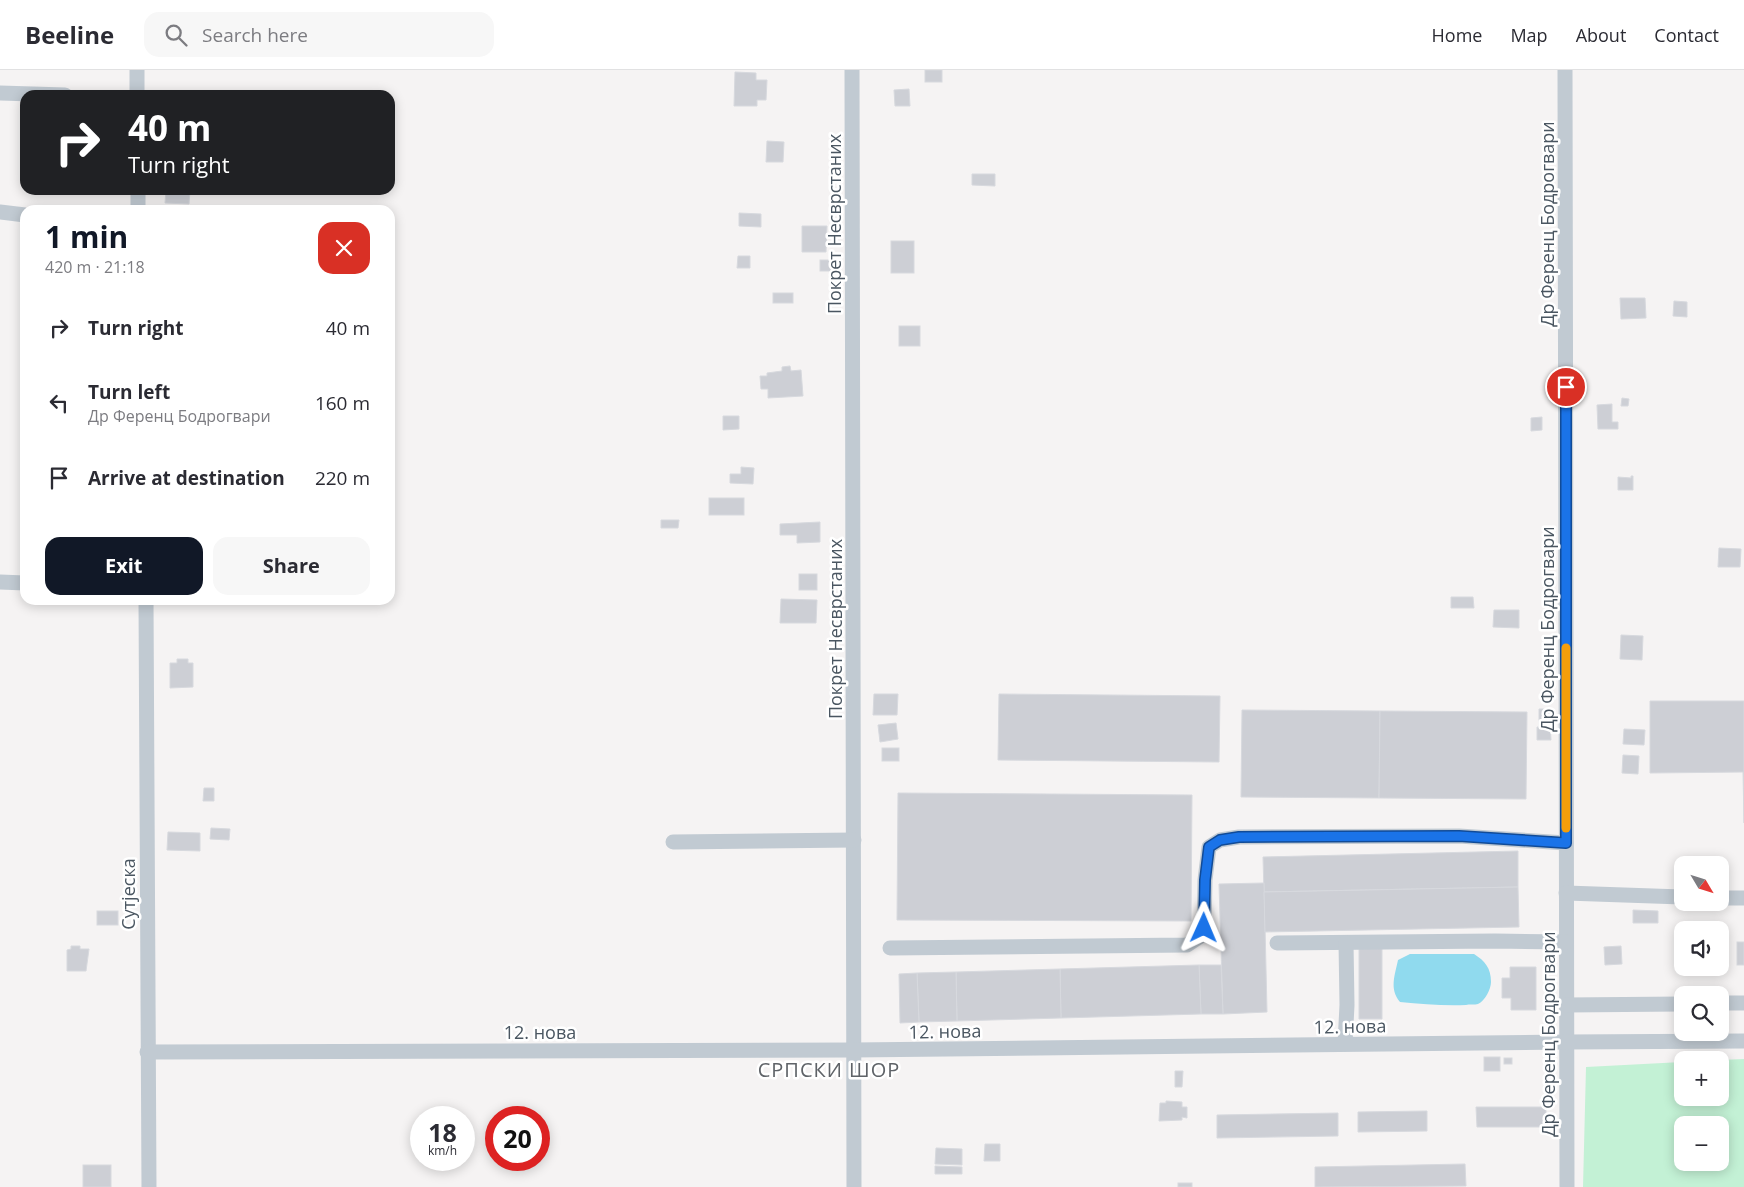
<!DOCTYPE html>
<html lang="en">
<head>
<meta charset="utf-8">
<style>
  :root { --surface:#fff; --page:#f7f7f7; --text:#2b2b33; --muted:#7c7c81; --line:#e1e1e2; --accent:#111827 }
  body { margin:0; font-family:"Open Sans",sans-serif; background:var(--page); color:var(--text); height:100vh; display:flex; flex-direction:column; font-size:19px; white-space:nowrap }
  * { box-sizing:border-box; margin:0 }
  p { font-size:16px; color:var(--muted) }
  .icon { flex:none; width:28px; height:28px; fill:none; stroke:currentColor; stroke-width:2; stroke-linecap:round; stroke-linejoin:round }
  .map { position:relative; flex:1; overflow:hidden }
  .side { position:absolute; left:20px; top:135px; width:375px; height:400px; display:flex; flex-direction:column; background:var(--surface); border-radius:15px; box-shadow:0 2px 12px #0003 }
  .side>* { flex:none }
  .guide { position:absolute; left:20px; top:20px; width:375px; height:105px; border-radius:15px; box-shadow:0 2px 12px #0003; background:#202124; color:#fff; overflow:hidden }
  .needle { width:32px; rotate:128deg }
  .controls { position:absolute; left:1674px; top:786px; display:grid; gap:10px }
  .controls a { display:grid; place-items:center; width:55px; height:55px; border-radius:10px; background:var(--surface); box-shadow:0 2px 12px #0003; font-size:25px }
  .speed { position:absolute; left:410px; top:1036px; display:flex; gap:10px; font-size:25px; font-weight:700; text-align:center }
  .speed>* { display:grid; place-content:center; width:65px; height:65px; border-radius:50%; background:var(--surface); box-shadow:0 2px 12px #0003; line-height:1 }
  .speed small { font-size:12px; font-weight:400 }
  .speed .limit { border:8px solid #d22; background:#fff; color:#111 }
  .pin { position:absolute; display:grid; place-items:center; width:42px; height:42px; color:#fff; margin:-21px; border:2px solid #fff; border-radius:50%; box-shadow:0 1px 5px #0007 }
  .me { position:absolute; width:55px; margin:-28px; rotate:1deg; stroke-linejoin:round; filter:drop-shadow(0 0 4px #0008) }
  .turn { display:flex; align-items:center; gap:18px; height:105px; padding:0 25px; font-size:22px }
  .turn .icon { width:65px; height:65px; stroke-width:2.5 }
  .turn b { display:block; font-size:35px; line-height:42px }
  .round { display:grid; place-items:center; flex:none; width:52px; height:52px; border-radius:15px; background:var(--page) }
  .head { display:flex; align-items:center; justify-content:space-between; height:85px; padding:0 25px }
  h1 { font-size:30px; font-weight:700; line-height:38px; color:var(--accent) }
  .primary-button { display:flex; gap:10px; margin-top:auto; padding:10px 25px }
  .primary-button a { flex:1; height:58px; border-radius:15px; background:var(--accent); color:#fff; font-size:20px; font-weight:700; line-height:58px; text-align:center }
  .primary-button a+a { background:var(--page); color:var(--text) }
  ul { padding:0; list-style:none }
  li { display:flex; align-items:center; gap:15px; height:75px; padding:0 25px }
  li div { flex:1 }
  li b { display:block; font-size:19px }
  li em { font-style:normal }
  header { display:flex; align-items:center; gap:30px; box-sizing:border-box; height:70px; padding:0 25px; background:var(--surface); border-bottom:1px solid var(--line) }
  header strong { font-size:24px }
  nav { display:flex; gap:28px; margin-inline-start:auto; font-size:18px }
  .search { width:350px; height:45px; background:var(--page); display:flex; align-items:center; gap:12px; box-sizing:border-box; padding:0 18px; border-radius:15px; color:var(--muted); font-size:19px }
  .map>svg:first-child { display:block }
</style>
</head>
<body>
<header>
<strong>Beeline</strong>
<div class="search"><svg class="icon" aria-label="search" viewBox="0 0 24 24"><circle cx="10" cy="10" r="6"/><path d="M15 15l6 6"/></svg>Search here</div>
<nav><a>Home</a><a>Map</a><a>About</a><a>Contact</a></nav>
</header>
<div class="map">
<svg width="1744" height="1117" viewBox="0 0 1744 1117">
  <rect width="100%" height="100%" fill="#f5f3f3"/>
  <path fill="#c3f1d5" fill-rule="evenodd" d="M 1744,989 L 1744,1117 L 1583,1117 L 1586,997 L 1682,992 L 1682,1028 L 1720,1028 L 1720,990 ZM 1682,1055 L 1720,1055 L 1720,1092 L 1682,1092 Z"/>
  <path fill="#90daee" d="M 1410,884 L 1474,884 C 1485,891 1491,898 1491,912 C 1491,919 1485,931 1478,934 C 1475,935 1469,934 1466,935 C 1444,936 1422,934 1400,932 C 1389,919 1395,905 1398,890 Z"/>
  <g fill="#cdcfd5" stroke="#d7d9de">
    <rect x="925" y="0" width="17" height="12"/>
    <polygon points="735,2 756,3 756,10 767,10 766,30 757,30 757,36 734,36"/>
    <polygon points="909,19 910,36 895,36 894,20"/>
    <polygon points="767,71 784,72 783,92 766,92"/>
    <polygon points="972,104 995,104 995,116 972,115"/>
    <polygon points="166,120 190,120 189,134 165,133"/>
    <polygon points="739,143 761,144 761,157 739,156"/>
    <polygon points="802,156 827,156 826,182 802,182"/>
    <rect x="891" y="171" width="23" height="32"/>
    <polygon points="738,186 750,186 750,198 737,198"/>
    <rect x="820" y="190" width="18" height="11"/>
    <rect x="773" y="223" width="20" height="10"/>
    <polygon points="1620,228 1645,228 1646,248 1621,249"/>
    <polygon points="1674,231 1687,232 1687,247 1673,246"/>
    <rect x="899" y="256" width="21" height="20"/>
    <polygon points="790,296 791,301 801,300 803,326 768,328 768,319 761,319 760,306 767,306 767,303 782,301 782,297"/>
    <polygon points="1622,328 1629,329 1628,336 1621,336"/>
    <polygon points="1612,334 1612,352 1618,352 1618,359 1598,359 1597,335"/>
    <polygon points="723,346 739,346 739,359 723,360"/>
    <polygon points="1542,347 1542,360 1531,361 1531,348"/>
    <polygon points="741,397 754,398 753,414 730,413 730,404 741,404"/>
    <polygon points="1631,406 1633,406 1633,420 1618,420 1618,407 1631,408"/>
    <rect x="709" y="428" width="35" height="17"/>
    <polygon points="661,450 679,450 678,458 661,458"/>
    <polygon points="820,452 820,472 797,473 797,465 780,465 780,454"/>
    <polygon points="1719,478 1741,479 1740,497 1718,497"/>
    <rect x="799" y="504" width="18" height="16"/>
    <polygon points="1451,527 1473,527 1474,538 1451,538"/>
    <polygon points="781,529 817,530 816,553 780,553"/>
    <polygon points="1494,540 1519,540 1519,558 1493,557"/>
    <polygon points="1621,565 1643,566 1642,590 1620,589"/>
    <polygon points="177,589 188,589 188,593 193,593 193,617 170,618 170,593 177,593"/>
    <polygon points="874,624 898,624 897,645 873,645"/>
    <polygon points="999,624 1220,626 1219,692 998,690"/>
    <polygon points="1650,631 1744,631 1744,753 1743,702 1650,703"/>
    <polygon points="1539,639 1549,639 1551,670 1537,670 1537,657 1539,657"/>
    <polygon points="1242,640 1380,641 1379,728 1241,727"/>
    <polygon points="1380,641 1527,642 1526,729 1379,728"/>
    <polygon points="896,653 898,669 880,672 878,655"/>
    <polygon points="1624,659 1645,660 1644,675 1623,674"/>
    <rect x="882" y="678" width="17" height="13"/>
    <polygon points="1623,685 1639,686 1638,704 1622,703"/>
    <polygon points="204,718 214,718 214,731 203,731"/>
    <polygon points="898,723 1192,725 1191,851 897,850"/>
    <polygon points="211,758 230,759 229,770 210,769"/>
    <polygon points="168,762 200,763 200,781 167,780"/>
    <polygon points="1518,781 1518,817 1264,822 1263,787"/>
    <polygon points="1264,813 1267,942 1223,944 1219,814"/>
    <polygon points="1518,817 1519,857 1265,862 1264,822"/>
    <polygon points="1633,840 1658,841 1658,853 1633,853"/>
    <rect x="97" y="841" width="21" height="14"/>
    <rect x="1737" y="872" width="7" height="23"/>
    <polygon points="1382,874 1382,949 1359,949 1359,875"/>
    <polygon points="71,876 80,876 80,879 89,879 86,901 67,901 67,880 71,879"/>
    <polygon points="1621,876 1622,894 1605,895 1604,877"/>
    <polygon points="1199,895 1221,895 1223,944 1201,944"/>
    <polygon points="1199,895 1201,944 1061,948 1060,899"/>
    <polygon points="1510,897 1536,897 1536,940 1511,940 1511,928 1502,928 1502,908 1510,908"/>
    <polygon points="1060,899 1061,948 957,951 956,902"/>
    <polygon points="956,902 957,951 919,952 917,903"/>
    <polygon points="917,903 919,952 900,953 899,904"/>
    <rect x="1484" y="987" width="16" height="14"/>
    <rect x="1504" y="988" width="8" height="6"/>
    <polygon points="1175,1001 1183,1001 1182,1017 1175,1017"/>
    <polygon points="1166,1031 1182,1032 1182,1037 1187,1037 1187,1048 1182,1047 1182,1050 1159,1051 1160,1033 1166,1033"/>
    <polygon points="1476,1037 1546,1037 1546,1057 1477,1057"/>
    <polygon points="1427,1041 1427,1061 1358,1062 1358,1042"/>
    <polygon points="1338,1043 1338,1066 1217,1068 1217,1045"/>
    <polygon points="985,1074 1000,1074 1000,1091 984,1091"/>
    <polygon points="936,1078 962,1079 962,1095 935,1094"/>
    <polygon points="1465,1094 1466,1116 1315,1117 1315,1097"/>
    <rect x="83" y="1095" width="28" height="22"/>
    <polygon points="935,1096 962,1097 962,1104 935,1104"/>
    <rect x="1178" y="1113" width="14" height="4"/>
  </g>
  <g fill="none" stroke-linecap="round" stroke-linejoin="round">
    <g stroke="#c1cad2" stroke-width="15">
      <polyline points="137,0 137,25"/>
      <polyline points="852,0 854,1117"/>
      <polyline points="1565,0 1567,1117"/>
      <polyline points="0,23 65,25"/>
      <polyline points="138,120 138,140"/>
      <polyline points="0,142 25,145"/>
      <polyline points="0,512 25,513"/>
      <polyline points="146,530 149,1117"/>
      <polyline points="673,772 854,770"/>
      <polyline points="1566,823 1682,827"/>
      <polyline points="1720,828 1744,828"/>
      <polyline points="1277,873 1495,871 1566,872"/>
      <polyline points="890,878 1187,875 1199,867 1204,858 1205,810 1209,777 1220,770 1239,767 1459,766 1566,773"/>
      <polyline points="1720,933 1744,933"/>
      <polyline points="1566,935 1682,934"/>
      <polyline points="1345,974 1347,935 1346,873"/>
      <polyline points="147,982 853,980 1566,972 1744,971"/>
    </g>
  </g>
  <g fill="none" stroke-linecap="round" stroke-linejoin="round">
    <g stroke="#114b97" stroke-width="12">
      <polyline id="route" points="1204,858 1205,810 1209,777 1220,770 1239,767 1459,766 1566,773 1566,317"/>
    </g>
    <use href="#route" stroke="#1a73e8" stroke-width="9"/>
    <polyline stroke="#f59e0b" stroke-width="9" points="1566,578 1566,758"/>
  </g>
  <g text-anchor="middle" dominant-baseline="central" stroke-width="5" stroke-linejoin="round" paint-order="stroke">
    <g font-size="18" fill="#4a5661" stroke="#fff">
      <text transform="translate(834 154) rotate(-90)">Покрет Несврстаних</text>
      <text transform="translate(1547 154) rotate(-90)">Др Ференц Бодрогвари</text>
      <text transform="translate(835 559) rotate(-90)">Покрет Несврстаних</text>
      <text transform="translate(1547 559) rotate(-90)">Др Ференц Бодрогвари</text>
      <text transform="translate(128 824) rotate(-90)">Сутјеска</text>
      <text transform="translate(1350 956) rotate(-1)">12. нова</text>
      <text transform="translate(945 961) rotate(-1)">12. нова</text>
      <text x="540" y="962">12. нова</text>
      <text transform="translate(1548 964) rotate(-90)">Др Ференц Бодрогвари</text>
    </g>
    <g font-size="20" letter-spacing="1" fill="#5f6368" stroke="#fff">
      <text x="829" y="999">СРПСКИ ШОР</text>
    </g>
  </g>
</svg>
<div class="controls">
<a><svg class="needle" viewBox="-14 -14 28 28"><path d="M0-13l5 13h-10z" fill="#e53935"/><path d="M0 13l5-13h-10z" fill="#7c7c81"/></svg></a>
<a><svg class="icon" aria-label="sound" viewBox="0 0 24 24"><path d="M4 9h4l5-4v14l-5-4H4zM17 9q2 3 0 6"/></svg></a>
<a><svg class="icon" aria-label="search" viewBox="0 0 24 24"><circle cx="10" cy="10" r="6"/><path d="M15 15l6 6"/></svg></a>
<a>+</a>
<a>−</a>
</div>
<div class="speed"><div>18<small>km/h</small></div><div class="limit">20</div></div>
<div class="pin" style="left:1566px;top:317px;background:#d93025"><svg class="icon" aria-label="arrive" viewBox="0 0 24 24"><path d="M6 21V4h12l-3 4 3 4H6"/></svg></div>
<svg class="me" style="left:1204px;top:858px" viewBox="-20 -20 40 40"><path d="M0-17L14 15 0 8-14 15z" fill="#1a73e8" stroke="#fff" stroke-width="4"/></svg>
<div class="guide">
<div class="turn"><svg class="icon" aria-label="right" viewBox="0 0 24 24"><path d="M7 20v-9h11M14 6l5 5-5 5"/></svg><div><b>40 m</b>Turn right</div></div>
</div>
<section class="side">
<div class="head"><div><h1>1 min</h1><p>420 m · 21:18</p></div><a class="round" style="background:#d93025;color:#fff"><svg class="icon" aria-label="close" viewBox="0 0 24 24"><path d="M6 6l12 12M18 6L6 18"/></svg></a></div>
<ul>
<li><svg class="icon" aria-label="right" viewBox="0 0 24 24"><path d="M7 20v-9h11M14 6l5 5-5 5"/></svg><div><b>Turn right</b></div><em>40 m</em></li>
<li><svg class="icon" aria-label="left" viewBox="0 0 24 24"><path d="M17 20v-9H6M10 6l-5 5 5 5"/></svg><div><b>Turn left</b><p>Др Ференц Бодрогвари</p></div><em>160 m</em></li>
<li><svg class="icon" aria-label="arrive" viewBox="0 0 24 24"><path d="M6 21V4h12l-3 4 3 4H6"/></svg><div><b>Arrive at destination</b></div><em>220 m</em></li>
</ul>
<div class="primary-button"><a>Exit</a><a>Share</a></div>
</section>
</div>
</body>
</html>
